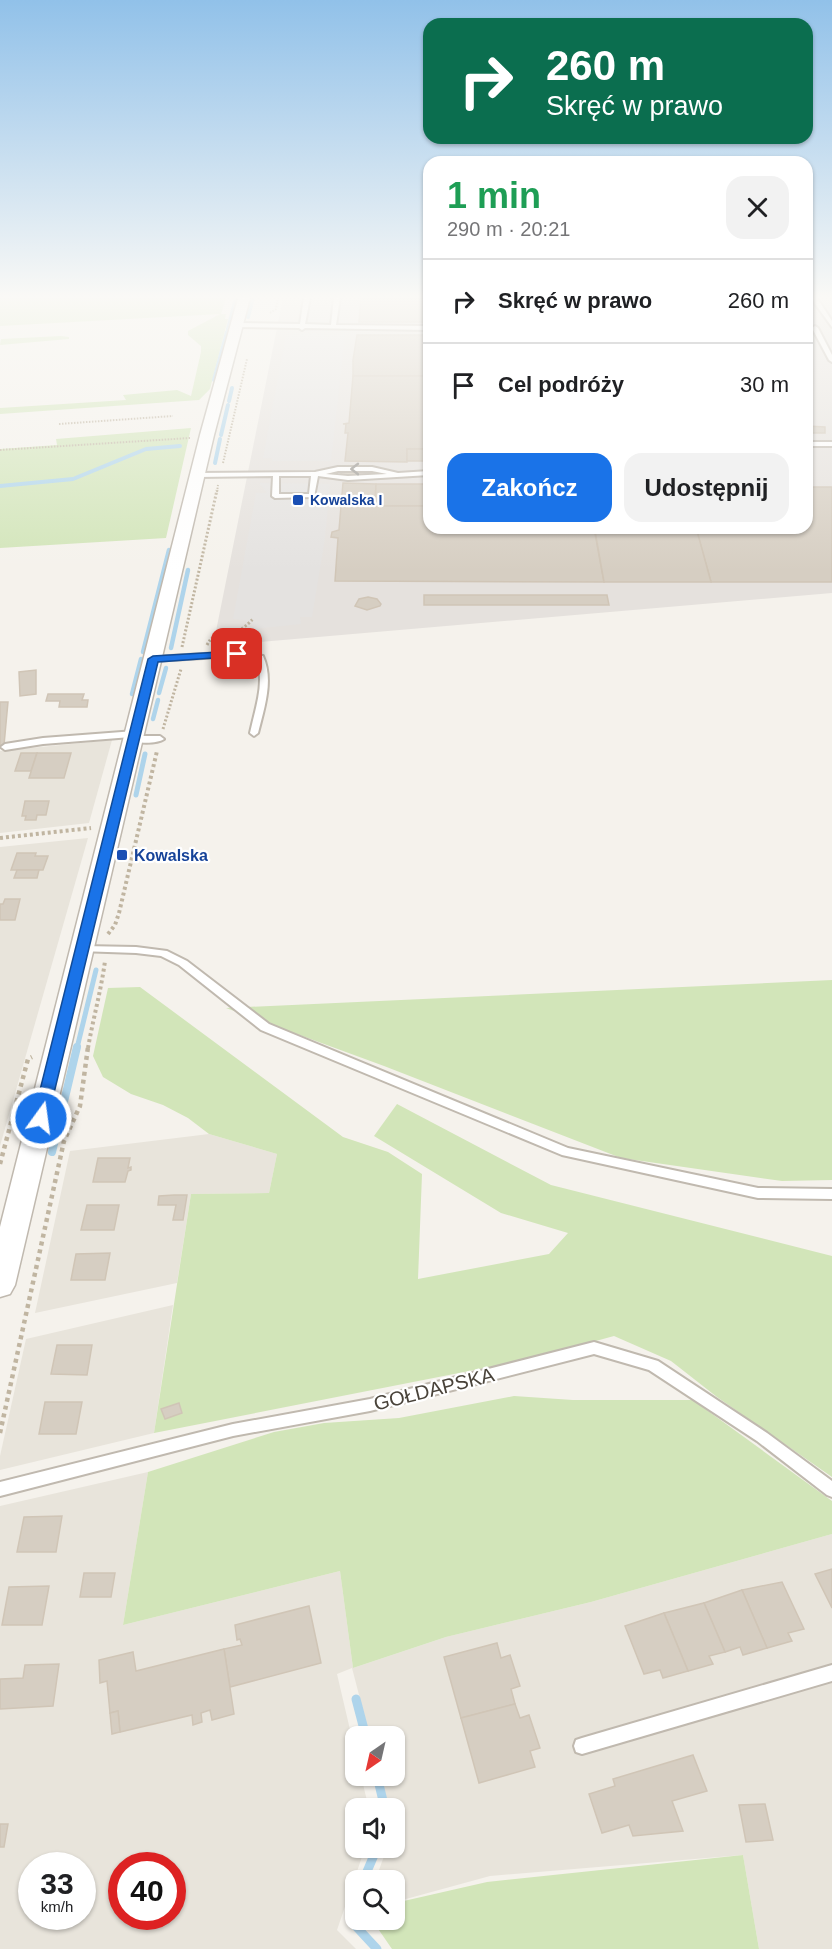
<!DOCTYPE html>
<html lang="pl">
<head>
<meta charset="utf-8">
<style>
  :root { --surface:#fff; --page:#f2f2f2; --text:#202124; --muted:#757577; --line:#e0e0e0; --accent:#1a73e8 }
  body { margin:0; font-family:Helvetica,sans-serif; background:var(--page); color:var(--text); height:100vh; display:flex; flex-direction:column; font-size:22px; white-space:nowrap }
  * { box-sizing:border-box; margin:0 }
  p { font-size:20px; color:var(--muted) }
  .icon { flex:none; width:33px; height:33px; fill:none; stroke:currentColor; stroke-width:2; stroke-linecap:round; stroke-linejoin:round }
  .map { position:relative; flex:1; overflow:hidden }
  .side { position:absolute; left:423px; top:156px; width:390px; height:378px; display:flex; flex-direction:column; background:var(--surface); border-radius:18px; box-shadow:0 2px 4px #0004 }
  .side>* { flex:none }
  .top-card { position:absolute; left:423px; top:18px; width:390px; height:126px; border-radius:18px; box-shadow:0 2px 4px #0004; background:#0b6e4f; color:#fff; overflow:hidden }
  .needle { width:39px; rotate:214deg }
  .controls { position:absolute; left:345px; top:1726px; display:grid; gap:12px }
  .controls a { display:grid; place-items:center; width:60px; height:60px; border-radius:12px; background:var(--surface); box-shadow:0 2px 4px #0004; font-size:30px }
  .speed { position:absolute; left:18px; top:1852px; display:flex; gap:12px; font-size:30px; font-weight:700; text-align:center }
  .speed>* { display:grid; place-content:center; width:78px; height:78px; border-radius:50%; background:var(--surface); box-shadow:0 2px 4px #0004; line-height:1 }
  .speed small { font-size:15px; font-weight:400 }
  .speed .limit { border:9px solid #d22; background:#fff; color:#111 }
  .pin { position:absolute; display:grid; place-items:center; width:51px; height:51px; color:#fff; margin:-26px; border-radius:12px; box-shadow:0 3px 9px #0006 }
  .me { position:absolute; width:66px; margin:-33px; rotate:14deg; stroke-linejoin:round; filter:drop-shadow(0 0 4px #0008) }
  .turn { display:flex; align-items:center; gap:21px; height:126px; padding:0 24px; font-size:27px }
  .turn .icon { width:78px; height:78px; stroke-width:2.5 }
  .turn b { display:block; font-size:42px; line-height:51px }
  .round { display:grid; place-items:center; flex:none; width:63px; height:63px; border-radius:18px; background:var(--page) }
  .head { display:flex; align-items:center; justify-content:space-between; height:102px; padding:0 24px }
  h1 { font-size:36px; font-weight:700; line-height:45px; color:#1e9e55 }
  .action { display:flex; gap:12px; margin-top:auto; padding:12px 24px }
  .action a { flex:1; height:69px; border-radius:18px; background:var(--accent); color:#fff; font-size:24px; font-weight:700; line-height:69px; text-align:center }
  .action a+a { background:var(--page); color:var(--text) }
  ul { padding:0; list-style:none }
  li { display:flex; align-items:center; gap:18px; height:84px; padding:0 24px; border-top:2px solid var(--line) }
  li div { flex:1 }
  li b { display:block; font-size:22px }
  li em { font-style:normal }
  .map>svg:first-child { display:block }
</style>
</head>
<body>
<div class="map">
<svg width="832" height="1949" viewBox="0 0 832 1949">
  <rect width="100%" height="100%" fill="#f5f2ec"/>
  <g fill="#e8e4db" fill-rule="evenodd">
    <polygon points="112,740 89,823 0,833 0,751"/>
    <polygon points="88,838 0,1146 0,847"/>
    <polygon points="209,1134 277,1154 269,1193 191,1194 177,1283 35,1313 70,1151"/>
    <polygon points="173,1305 154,1433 0,1470 0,1456 26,1339"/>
    <path d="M 148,1472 L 123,1625 L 340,1571 L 353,1668 L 446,1637 L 591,1602 L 832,1534 L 832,1949 L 759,1949 L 743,1855 L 490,1876 L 395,1902 L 394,1881 L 375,1881 L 387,1848 L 394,1848 L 394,1809 L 389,1809 L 380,1776 L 394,1776 L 394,1737 L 370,1737 L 352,1668 L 337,1674 L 355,1751 L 356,1776 L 361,1776 L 369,1809 L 356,1809 L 356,1848 L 365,1848 L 337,1930 L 356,1949 L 0,1949 L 0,1506 ZM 32,1866 L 82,1866 L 82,1917 L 32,1917 ZM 122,1866 L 172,1866 L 172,1917 L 122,1917 Z"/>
  </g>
  <polygon fill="#e5e1dd" points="283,298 429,298 429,528 807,528 807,298 832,298 832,593 213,646"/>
  <g fill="#d2e5b9">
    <polygon points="0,298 226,298 221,314 226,314 225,319 228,319 210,389 199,400 0,414 0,408 126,400 123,395 177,390 191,396 201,352 201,346 188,335 188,331 220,314 0,326"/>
    <polygon points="61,336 69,337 69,339 0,345 1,339"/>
    <polygon points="191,428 166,538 0,548 0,449 57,445 56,439"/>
    <polygon points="832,980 832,1180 782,1181 621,1158 384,1066 226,1008"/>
    <polygon points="140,987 343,1137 388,1152 422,1174 418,1279 549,1254 568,1233 501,1213 374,1136 397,1104 551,1185 832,1256 832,1477 717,1397 671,1361 614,1336 530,1359 154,1433 191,1194 269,1193 277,1154 209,1134 188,1118 163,1105 131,1094 103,1077 93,1056 108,988"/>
    <polygon points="514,1396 573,1400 693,1400 832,1501 832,1534 591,1602 446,1637 353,1668 340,1571 123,1625 148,1472 274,1432 324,1423 399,1418"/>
    <polygon points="743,1855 759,1949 392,1949 372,1920 394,1920 395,1903 487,1882"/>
  </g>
  <g fill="#e4e2e0">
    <polygon points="301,298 350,298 347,320 309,321 298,317"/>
    <polygon points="307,334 345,335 331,461 272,461 272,458 263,458 286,335"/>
    <polygon points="259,483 330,484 325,538 312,617 300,617 301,624 253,629 251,623 244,620 233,619 256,493 267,493"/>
  </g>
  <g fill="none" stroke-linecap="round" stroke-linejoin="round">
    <g stroke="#aed4eb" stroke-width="4">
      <polyline points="248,317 253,298"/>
      <polyline points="228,329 236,298"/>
      <polyline points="214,380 227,332"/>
      <polyline points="229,401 232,388"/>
      <polyline points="221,435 228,405"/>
      <polyline points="215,463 220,439"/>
      <polyline points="0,486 73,479 146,449 180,446"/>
    </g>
    <g stroke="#aed4eb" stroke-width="4.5">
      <polyline points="171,648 188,570"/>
      <polyline points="143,652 169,550"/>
      <polyline points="159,693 166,668"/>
      <polyline points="132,694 141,659"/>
      <polyline points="153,719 158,700"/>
    </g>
    <g stroke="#aed4eb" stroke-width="5">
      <polyline points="136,795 145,754"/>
      <polyline points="77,1048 96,970"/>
    </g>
    <polyline stroke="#aed4eb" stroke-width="8" points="52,1152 77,1047"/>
    <g stroke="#aed4eb" stroke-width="9">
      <polyline points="356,1699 366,1737"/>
      <polyline points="377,1776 385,1809"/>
      <polyline points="363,1881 377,1848"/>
      <polyline points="356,1899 351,1921 377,1949"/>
    </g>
  </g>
  <g fill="#d6cec2" stroke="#d0c5b6" stroke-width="1.5">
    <polygon points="361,298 429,298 429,322 359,322"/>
    <polygon points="357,335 429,335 429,376 353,376 353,360"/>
    <polygon points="353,376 429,376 429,449 407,449 407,462 345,461 348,433 345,433 346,424 343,424 349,423"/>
    <polygon points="807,426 825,427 825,433 808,433"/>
    <rect x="407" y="449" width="22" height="12"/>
    <polygon points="341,471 366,471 365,476 341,475"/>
    <polygon points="343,483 376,484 375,506 341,506"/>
    <polygon points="376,484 429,484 429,506 375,506"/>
    <polygon points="807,487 832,487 832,582 711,582 696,528 807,528"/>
    <polygon points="341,506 429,506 429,528 594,528 604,582 335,581 338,538 331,537 332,532 339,530"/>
    <polygon points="594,528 696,528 697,531 595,531"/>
    <polygon points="595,531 697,531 711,582 604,582"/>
    <polygon points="424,595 607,595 609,605 424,605"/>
    <polygon points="368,597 377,599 381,604 380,606 367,610 355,606 359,599"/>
    <polygon points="36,670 36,694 20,696 19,672"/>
    <polygon points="48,694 84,694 82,700 88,700 87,707 59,707 60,701 46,701"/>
    <polygon points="0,702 8,702 4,745 0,745"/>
    <polygon points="21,753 37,753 31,771 15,771"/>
    <polygon points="37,753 71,753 64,778 29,778"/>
    <polygon points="25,801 49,801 46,815 37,815 36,820 25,820 26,816 22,816"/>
    <polygon points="17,853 36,853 35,856 48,856 43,870 11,870"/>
    <polygon points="17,870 39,870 37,878 14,878"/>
    <polygon points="5,899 20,899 15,920 0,920 0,904 3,904"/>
    <polygon points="98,1158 130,1158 128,1168 131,1167 131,1170 128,1171 125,1182 93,1182"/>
    <polygon points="174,1195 187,1195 183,1220 173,1220 176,1205 158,1205 159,1196"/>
    <polygon points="87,1205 119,1205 114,1230 81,1230"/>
    <polygon points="110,1253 105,1280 71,1280 76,1254"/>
    <polygon points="57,1345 92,1345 87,1375 51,1374"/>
    <polygon points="45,1402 82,1402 76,1434 39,1434"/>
    <polygon points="179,1403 182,1413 165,1419 161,1409"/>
    <polygon points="62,1516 56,1552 17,1552 24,1517"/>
    <polygon points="832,1569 832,1608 815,1574"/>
    <polygon points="84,1573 115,1573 111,1597 80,1597"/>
    <polygon points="782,1582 804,1629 788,1633 792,1641 767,1648 742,1590"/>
    <polygon points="49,1586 42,1625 2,1625 9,1587"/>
    <polygon points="742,1590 767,1648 743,1655 740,1647 725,1652 704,1603"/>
    <polygon points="704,1603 725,1652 709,1656 713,1664 688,1671 664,1613"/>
    <polygon points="309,1606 321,1663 230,1687 224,1649 242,1645 240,1639 237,1640 235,1625"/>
    <polygon points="664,1613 688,1671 663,1678 660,1670 644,1674 625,1626"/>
    <polygon points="497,1643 501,1658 510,1655 520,1686 511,1689 515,1704 461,1718 444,1657"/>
    <polygon points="224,1649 234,1714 212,1720 210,1710 201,1713 202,1722 193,1725 192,1715 120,1732 118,1711 110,1713 107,1681 100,1683 99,1660 133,1652 136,1671"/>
    <polygon points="59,1664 53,1706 0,1709 0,1679 23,1678 25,1665"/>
    <polygon points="515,1704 520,1718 529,1715 540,1748 530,1751 535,1767 479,1783 461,1718"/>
    <polygon points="118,1711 120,1732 112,1734 110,1713"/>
    <polygon points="693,1755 707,1791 672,1801 683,1831 633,1836 629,1825 602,1833 589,1794 615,1786 613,1779"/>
    <polygon points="765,1804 773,1840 746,1842 739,1805"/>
    <polygon points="0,1824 8,1824 4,1847 0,1847"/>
  </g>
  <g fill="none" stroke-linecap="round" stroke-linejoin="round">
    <g stroke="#c0b9af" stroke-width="4">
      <g id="service">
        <polygon points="304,298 310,298 305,324 331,325 334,298 340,298 336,325 429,326 429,330 305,328 302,330 299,328 237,327 234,325 237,323 300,324"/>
        <polygon points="811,298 817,298 832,321 832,327"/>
        <polygon points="815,326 818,328 832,355 832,362 829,360 812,328"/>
        <rect x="807" y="442" width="25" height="4"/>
        <path d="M 338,467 L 372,467 L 398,473 L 429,471 L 429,475 L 348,480 L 318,476 L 314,497 L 275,498 L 272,496 L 273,476 L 197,477 L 194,475 L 197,473 L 315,472 ZM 338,471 L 372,471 L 387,474 L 348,476 L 326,474 ZM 279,476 L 311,476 L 309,494 L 279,494 Z"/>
        <path d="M 237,652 L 263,656 C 274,680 264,709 258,733 L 254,736 L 250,733 C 255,709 265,684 257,660 L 237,656 L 153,661 L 149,659 L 153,657 Z"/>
        <path d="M 135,731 L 139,734 L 136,736 L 160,736 L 164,739 C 157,744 136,744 129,739 L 131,737 L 43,744 L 5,750 L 1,747 L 5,744 L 43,738 Z"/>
        <polygon points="83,946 136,947 167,951 187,961 269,1024 568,1148 758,1188 832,1189 832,1199 758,1198 562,1155 261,1030 179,965 161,956 136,953 79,951 78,949"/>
        <polygon points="594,1342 658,1361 767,1433 832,1481 832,1497 827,1495 757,1441 649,1370 594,1354 370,1411 233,1436 0,1496 0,1482 233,1424 370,1399"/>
        <polygon points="832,1665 832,1681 582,1754 576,1752 574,1746 576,1740 582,1738"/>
      </g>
    </g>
    <g stroke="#c0b9af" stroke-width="3">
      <polygon id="tertiary" points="238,298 250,298 214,435 15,1285 10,1294 0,1297 0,1227 200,435"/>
    </g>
    <g stroke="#c0b5a1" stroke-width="2" stroke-dasharray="1.5 1.5" stroke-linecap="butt">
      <polyline points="270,313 276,309 278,298"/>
      <polyline points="59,424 173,416"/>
      <polyline points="0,450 190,438"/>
      <polyline points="223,463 247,359"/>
      <polyline points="217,492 218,485"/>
    </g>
    <g stroke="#c0b5a1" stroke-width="3" stroke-dasharray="2 2" stroke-linecap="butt">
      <path d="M 207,645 C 215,629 227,635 241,629 C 245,627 250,622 253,619"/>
      <polyline points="182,647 217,490"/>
      <polyline points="163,729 181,669"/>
    </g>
    <g stroke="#c0b5a1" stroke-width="4" stroke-dasharray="3 3" stroke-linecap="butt">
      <polyline points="0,838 91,828"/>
      <polyline points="108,934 115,925 119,913 157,751"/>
      <path d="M 88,1048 C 93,1019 101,991 105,961"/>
    </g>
    <g stroke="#c0b5a1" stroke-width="4.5" stroke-dasharray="4 4" stroke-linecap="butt">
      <polyline points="0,1164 28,1059 32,1057"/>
      <polyline points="0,1433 64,1141 80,1106 88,1047"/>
    </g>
    <use href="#service" fill="#fff" fill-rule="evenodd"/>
    <use href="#tertiary" fill="#fff" fill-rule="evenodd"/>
  </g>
  <defs><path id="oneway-chevron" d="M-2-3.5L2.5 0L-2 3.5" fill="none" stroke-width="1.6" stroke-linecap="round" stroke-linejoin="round" transform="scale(1.5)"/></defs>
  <use stroke="#9b9893" href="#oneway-chevron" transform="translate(355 469) rotate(180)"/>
  <linearGradient id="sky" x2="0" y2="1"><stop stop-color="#91c1e9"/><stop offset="0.52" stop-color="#faf9f6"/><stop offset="1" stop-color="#faf9f6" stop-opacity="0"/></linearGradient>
  <rect width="832" height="571" fill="url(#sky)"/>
  <polygon fill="#1a73e8" stroke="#114b97" stroke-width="1.5" points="237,651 241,651 241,656 158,662 48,1118 46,1122 35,1122 33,1118 148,659 153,656"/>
  <g fill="#1a4fb4" stroke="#fff" stroke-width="2">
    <rect x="292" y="494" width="12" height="12" rx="3"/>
    <rect x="116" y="849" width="12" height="12" rx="3"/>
  </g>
  <g text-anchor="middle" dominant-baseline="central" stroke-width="4.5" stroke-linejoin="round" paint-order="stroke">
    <g font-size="14" font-weight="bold" fill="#164399" stroke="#fff" text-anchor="start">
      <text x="310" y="500">Kowalska I</text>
    </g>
    <g font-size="16" font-weight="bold" fill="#164399" stroke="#fff" text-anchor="start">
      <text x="134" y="855">Kowalska</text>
    </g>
    <g font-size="20" fill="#49433a" stroke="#fff">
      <text transform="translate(434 1389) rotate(-14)">GOŁDAPSKA</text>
    </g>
  </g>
</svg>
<div class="controls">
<a><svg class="needle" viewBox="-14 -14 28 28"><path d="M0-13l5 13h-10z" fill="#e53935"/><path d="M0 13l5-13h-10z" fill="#757577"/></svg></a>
<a><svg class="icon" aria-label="sound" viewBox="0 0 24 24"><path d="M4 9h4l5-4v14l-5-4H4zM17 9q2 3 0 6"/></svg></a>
<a><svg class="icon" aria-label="search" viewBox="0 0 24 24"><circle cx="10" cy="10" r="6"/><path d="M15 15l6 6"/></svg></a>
</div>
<div class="speed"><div>33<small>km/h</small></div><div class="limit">40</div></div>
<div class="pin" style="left:237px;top:654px;background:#d93025"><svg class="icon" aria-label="arrive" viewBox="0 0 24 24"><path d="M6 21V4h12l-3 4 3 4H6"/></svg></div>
<svg class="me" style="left:41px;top:1118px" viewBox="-20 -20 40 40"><circle r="17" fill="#1a73e8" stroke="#fff" stroke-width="3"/><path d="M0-11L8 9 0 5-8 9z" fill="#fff"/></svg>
<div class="top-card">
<div class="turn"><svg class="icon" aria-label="right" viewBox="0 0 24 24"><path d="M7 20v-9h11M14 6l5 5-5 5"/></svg><div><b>260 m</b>Skręć w prawo</div></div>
</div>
<section class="side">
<div class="head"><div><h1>1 min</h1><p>290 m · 20:21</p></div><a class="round"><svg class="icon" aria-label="close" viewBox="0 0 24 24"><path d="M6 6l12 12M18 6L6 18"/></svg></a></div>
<ul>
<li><svg class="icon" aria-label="right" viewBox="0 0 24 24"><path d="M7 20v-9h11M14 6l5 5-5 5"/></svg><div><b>Skręć w prawo</b></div><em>260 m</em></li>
<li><svg class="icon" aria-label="arrive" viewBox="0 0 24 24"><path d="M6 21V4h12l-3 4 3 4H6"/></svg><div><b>Cel podróży</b></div><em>30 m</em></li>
</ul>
<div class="action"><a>Zakończ</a><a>Udostępnij</a></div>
</section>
</div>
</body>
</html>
